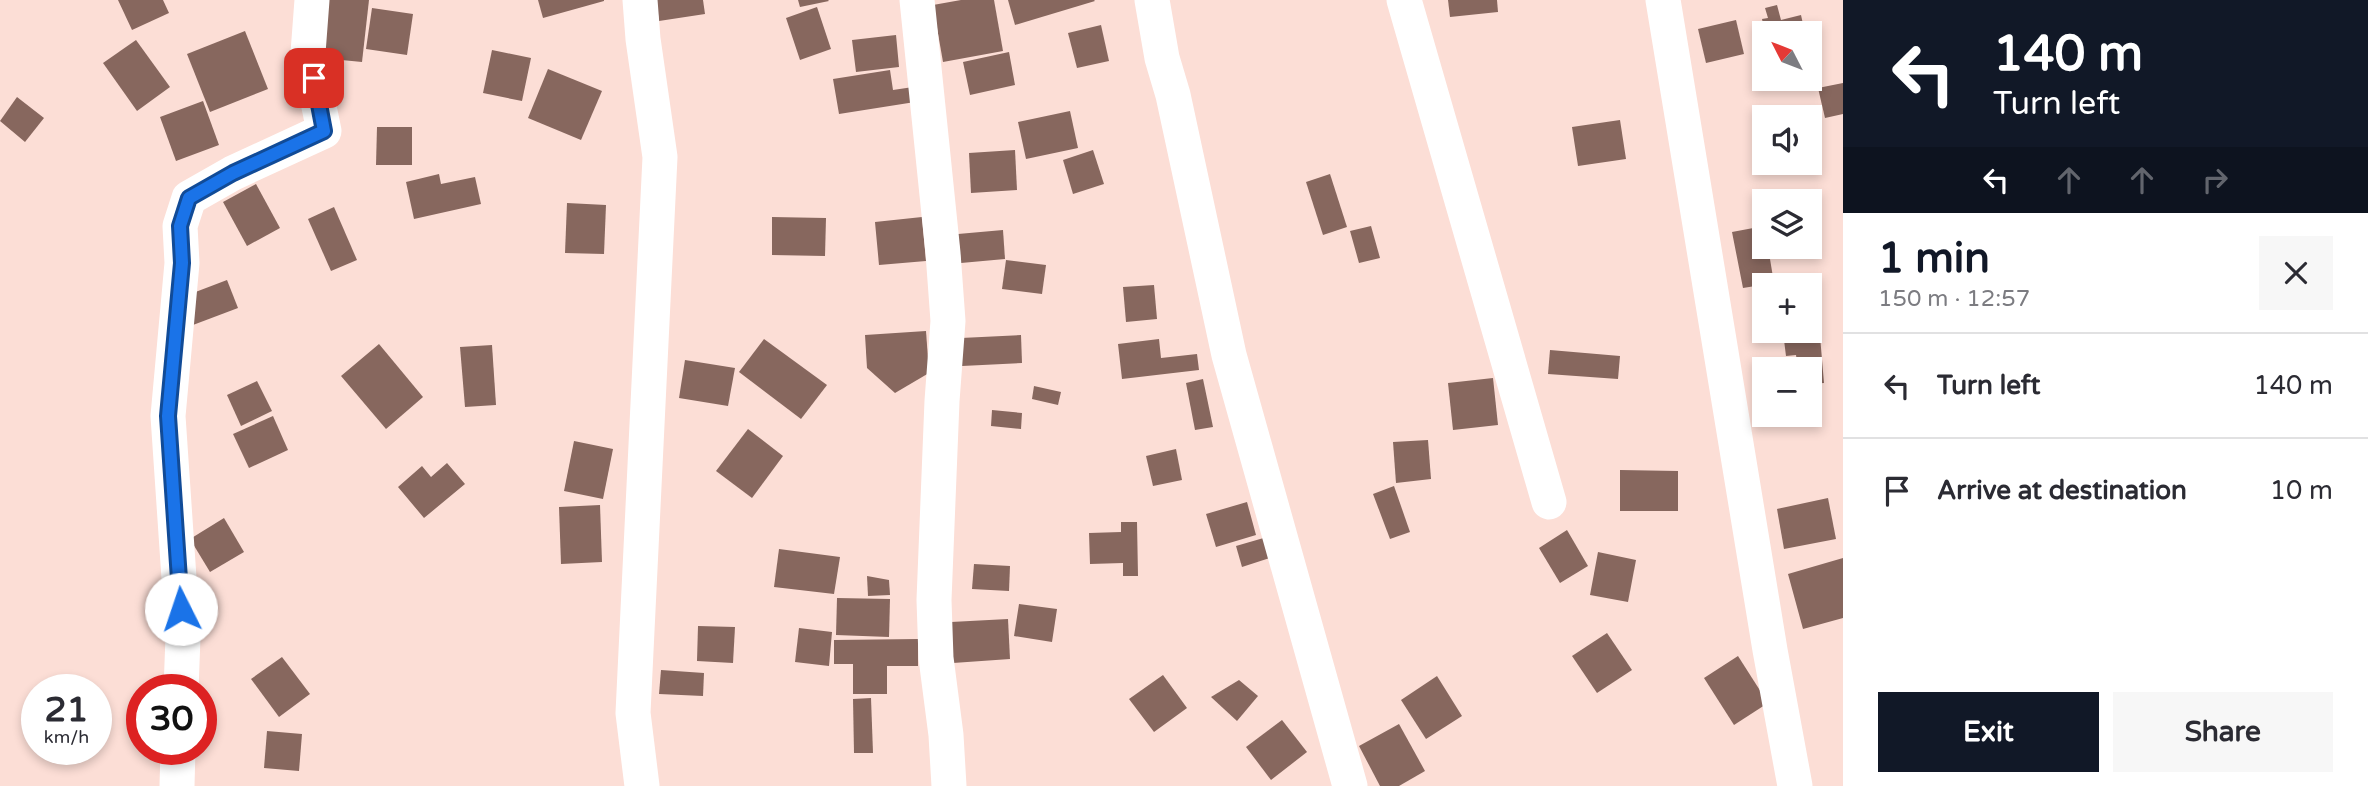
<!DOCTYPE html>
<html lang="en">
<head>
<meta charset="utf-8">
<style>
  :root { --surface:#fff; --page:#f7f7f7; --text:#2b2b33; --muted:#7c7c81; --line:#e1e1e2; --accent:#111827 }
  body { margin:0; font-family:"Varela Round",sans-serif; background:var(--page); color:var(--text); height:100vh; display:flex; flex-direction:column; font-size:26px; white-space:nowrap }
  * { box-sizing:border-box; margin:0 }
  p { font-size:23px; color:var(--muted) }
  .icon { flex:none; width:38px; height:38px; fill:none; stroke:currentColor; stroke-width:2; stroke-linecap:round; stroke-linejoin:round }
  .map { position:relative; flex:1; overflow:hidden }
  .panel { display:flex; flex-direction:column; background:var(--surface); width:525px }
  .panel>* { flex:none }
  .banner { background:#111827; color:#fff; overflow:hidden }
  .needle { width:46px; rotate:312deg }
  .tools { position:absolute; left:1752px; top:21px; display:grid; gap:14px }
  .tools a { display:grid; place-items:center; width:70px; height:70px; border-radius:0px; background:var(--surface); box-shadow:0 4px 10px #0003; font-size:35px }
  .speed { position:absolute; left:21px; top:674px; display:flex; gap:14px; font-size:35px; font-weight:700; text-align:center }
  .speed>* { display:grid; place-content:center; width:91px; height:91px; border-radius:50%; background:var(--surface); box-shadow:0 4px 10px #0003; line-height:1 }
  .speed small { font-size:18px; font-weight:400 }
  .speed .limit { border:10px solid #d22; background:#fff; color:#111 }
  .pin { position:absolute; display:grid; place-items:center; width:60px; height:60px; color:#fff; margin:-30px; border-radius:14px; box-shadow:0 4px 10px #0006 }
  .me { position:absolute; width:77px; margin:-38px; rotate:356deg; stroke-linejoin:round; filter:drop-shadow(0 0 5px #0008) }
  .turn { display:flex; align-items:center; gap:24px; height:147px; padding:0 35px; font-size:32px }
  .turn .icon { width:91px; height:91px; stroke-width:2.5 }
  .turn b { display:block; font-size:49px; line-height:60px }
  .lanes { display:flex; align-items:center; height:66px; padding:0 35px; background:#0003; justify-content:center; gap:35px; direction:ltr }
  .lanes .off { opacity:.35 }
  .round { display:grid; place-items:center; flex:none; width:74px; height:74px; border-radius:0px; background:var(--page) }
  .summary { display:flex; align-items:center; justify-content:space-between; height:119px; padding:0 35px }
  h1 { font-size:42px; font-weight:700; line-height:52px; color:var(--accent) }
  .action { display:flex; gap:14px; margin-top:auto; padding:14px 35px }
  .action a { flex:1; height:80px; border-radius:0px; background:var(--accent); color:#fff; font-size:28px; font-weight:700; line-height:80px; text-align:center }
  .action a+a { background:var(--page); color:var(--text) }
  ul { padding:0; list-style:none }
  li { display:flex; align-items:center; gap:21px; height:105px; padding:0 35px; border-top:2px solid var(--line) }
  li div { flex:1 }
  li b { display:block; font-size:26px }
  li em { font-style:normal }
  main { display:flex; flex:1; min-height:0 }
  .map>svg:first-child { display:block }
</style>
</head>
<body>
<main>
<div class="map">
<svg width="1843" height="786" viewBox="0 0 1843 786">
  <rect width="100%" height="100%" fill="#fcded6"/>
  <g fill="#87675e">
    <polygon points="118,0 163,0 169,13 132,30"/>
    <polygon points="327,0 369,0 362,62 321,58"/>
    <polygon points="538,0 604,0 604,1 543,18"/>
    <polygon points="656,0 703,0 705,14 659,21"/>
    <polygon points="798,0 828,0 829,1 800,7"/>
    <polygon points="961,0 994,0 1003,51 943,62 933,5"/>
    <polygon points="1008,0 1094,0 1095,1 1015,25"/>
    <polygon points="1448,0 1497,0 1498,12 1450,17"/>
    <polygon points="1777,5 1781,20 1801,15 1805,33 1765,33 1762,19 1768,18 1765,8"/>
    <polygon points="817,7 831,49 800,60 786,18"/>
    <polygon points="372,8 413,14 407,55 366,49"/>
    <polygon points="1736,20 1744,54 1706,63 1698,29"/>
    <polygon points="1101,25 1109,61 1077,68 1068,33"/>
    <polygon points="245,31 268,89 210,112 187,54"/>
    <polygon points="896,35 899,67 856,72 852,40"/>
    <polygon points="136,40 170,87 137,111 103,63"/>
    <polygon points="492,50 531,58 522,101 483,93"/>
    <polygon points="1009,52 1015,85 970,95 963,62"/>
    <polygon points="548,69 602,91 581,140 528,118"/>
    <polygon points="890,70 893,90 913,87 915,102 839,114 833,79"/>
    <polygon points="1843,83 1843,114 1825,118 1818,88"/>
    <polygon points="17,97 44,118 25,142 0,121"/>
    <polygon points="203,101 219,145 176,161 160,117"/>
    <polygon points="1070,111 1078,148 1026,159 1018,122"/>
    <polygon points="1620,120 1626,159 1578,166 1572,127"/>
    <polygon points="377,127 412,127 412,165 376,165"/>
    <polygon points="1015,150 1017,190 971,193 969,153"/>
    <polygon points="1093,150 1104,184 1073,194 1063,160"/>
    <polygon points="439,174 441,184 475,177 481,204 414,219 406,182"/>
    <polygon points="1330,174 1347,227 1323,235 1306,182"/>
    <polygon points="256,184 280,228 247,246 223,202"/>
    <polygon points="567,203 606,205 604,254 565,253"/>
    <polygon points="334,207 357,260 331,271 308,219"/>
    <polygon points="772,217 826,218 825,256 772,255"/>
    <polygon points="922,217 926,261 879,265 875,222"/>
    <polygon points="1371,226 1380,258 1359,263 1350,231"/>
    <polygon points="1764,226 1764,247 1768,247 1774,283 1743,288 1732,232"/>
    <polygon points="1003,230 1005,259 961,263 958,234"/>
    <polygon points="1006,260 1046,265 1042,294 1002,289"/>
    <polygon points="227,280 238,308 185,328 185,296"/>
    <polygon points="1154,285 1157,319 1126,322 1123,287"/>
    <polygon points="926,331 929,373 895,393 867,368 865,335"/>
    <polygon points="1021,335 1022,363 962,366 961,338"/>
    <polygon points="1820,336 1824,383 1810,384 1810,369 1798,369 1796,355 1786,356 1784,340"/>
    <polygon points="764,339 827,385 801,419 739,372"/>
    <polygon points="1159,339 1161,358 1197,354 1199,370 1122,379 1118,344"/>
    <polygon points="379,344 423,397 386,429 341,376"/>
    <polygon points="492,345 496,405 465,407 460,347"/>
    <polygon points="1550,350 1620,356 1618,379 1548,374"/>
    <polygon points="685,360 735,368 728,406 679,398"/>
    <polygon points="1493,378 1498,425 1453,430 1448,383"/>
    <polygon points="1203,379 1213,427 1195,430 1186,383"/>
    <polygon points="257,381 272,411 241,426 227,395"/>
    <polygon points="1034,386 1061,392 1058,405 1032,399"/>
    <polygon points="992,410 1022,413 1021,429 991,426"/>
    <polygon points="273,416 288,450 249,468 233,434"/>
    <polygon points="748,429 783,456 752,498 716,471"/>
    <polygon points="1428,440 1431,479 1396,483 1393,442"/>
    <polygon points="574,441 613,449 603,499 564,491"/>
    <polygon points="1176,449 1182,480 1153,486 1146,456"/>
    <polygon points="447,463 465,484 424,518 398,487 422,466 431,477"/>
    <polygon points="1620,470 1678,471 1678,511 1620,511"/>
    <polygon points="1394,486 1410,532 1390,539 1373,494"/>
    <polygon points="1828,498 1836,539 1784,549 1777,509"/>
    <polygon points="1247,502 1256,535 1216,547 1206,514"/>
    <polygon points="600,505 602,562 561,564 559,507"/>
    <polygon points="224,518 244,552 210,572 190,539"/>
    <polygon points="1121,522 1137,522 1138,576 1123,576 1123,563 1090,564 1089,533 1121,532"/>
    <polygon points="1567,530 1588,566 1560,583 1539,548"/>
    <polygon points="1267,537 1273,557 1242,567 1236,546"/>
    <polygon points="779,549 840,557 834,594 774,587"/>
    <polygon points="1598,552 1636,560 1628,602 1590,595"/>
    <polygon points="1843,558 1843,618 1803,629 1788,574"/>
    <polygon points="974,564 1010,566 1009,591 972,589"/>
    <polygon points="867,576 889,580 890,595 868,596"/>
    <polygon points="837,598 890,599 889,637 836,635"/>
    <polygon points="1019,604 1057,609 1052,642 1014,636"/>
    <polygon points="1008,619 1010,659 953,663 951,622"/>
    <polygon points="698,626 735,627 733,663 697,661"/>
    <polygon points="799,628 832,632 829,666 795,662"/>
    <polygon points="1607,633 1632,670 1597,693 1572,656"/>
    <polygon points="918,639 918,666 887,666 887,694 853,694 853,664 834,664 834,640"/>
    <polygon points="1738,656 1768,703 1734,725 1704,678"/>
    <polygon points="282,657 310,694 279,717 251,679"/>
    <polygon points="661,670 704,673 703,696 659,694"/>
    <polygon points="1163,675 1187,708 1154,732 1129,699"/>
    <polygon points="1437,676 1462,716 1426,739 1401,700"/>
    <polygon points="1239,680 1258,696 1237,721 1211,697"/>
    <polygon points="871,698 873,753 854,753 853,699"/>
    <polygon points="1282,720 1307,752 1271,780 1246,747"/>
    <polygon points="1399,724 1425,771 1399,786 1380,786 1359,746"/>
    <polygon points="267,731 302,734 299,771 264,768"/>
  </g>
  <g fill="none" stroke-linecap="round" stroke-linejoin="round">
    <g stroke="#fff" stroke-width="35">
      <polyline points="640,0 643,39 660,157 633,713 642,786"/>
      <polyline points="917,0 943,253 948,321 942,401 934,600 936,658 946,735 949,786"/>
      <polyline points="1152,0 1162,58 1173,95 1229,355 1350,786"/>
      <polyline points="1404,0 1549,502"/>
      <polyline points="1663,0 1770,650 1795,786"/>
      <polyline points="181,690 183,637 168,416 182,263 180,226 189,198 233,173 324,131 308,53 312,0"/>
      <polyline points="177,786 178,749"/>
    </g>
  </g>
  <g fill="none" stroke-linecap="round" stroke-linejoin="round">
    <g stroke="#114b97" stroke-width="18">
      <polyline id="route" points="181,609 168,416 182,263 180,226 189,198 233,173 324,131 314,78"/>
    </g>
    <use href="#route" stroke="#1a73e8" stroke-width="12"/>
  </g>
</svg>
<div class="tools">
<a><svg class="needle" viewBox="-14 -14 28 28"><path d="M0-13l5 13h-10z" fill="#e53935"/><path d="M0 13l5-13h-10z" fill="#7c7c81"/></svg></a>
<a><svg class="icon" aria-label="sound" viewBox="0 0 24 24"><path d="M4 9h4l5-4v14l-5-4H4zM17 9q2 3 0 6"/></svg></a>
<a><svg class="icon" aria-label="layers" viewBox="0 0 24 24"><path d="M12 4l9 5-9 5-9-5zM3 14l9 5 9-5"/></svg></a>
<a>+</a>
<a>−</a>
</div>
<div class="speed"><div>21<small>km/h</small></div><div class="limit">30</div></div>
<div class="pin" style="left:314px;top:78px;background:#d93025"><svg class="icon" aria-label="arrive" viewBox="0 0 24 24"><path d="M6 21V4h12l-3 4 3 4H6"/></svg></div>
<svg class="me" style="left:181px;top:609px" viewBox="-20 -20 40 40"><circle r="19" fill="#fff"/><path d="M0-13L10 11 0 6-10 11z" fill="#1a73e8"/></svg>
</div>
<section class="panel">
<div class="banner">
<div class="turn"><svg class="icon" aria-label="left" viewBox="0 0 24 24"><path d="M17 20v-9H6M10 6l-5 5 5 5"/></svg><div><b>140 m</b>Turn left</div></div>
<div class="lanes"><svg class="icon" aria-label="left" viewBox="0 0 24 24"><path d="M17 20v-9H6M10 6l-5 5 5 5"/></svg><svg class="icon off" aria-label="ahead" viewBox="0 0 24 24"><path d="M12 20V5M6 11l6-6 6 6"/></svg><svg class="icon off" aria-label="ahead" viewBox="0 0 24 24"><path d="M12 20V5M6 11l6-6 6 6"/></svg><svg class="icon off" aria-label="right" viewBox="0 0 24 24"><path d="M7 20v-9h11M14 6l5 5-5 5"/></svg></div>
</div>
<div class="summary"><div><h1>1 min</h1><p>150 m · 12:57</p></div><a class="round"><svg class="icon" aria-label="close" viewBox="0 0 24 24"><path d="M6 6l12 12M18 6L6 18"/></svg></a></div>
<ul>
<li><svg class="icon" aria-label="left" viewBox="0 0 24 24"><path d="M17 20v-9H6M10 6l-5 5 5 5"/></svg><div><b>Turn left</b></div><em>140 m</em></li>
<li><svg class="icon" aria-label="arrive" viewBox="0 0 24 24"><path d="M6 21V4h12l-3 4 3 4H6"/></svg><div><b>Arrive at destination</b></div><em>10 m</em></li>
</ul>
<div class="action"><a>Exit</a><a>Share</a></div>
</section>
</main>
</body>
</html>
